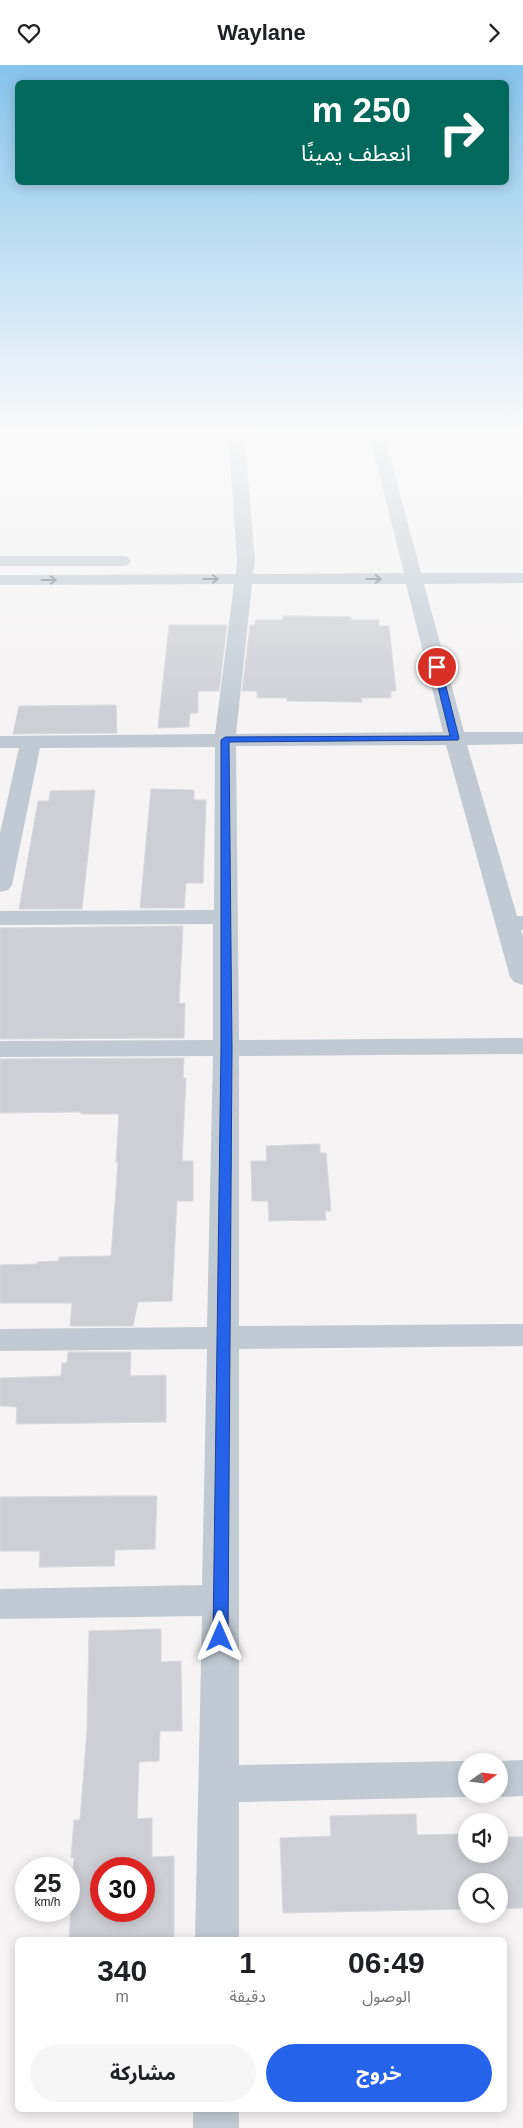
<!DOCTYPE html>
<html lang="ar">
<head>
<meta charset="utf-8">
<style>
  :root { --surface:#fff; --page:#f6f6f6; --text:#202124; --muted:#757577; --accent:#2563eb }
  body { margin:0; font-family:Arial,"Noto Sans Arabic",sans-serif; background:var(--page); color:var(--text); direction:rtl; height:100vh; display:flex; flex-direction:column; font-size:19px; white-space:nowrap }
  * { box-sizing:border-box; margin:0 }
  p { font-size:16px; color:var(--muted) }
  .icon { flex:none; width:28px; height:28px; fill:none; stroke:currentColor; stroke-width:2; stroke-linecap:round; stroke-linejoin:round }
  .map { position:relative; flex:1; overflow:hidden; direction:ltr }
  .drawer { position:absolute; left:15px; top:1872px; width:492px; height:175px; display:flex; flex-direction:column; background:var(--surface); border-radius:8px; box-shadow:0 2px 12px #0003; direction:rtl }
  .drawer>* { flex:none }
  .banner { position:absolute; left:15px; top:15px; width:494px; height:105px; border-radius:8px; box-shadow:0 2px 12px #0003; direction:rtl; background:#00695c; color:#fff; overflow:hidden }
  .needle { width:32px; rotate:76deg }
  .buttons { position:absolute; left:458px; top:1688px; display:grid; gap:10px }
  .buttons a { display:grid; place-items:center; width:50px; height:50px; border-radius:50%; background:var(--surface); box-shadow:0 2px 12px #0003; font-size:25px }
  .speed { position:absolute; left:15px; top:1792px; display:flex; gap:10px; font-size:25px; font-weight:700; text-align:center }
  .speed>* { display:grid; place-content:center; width:65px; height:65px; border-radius:50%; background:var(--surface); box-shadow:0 2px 12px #0003; line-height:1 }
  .speed small { font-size:12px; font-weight:400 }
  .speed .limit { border:8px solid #d22; background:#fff; color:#111 }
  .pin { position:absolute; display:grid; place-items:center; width:42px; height:42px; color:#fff; margin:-21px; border:2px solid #fff; border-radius:50%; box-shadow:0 1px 5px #0007 }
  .me { position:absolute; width:55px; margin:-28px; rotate:0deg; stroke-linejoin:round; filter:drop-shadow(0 0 4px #0008) }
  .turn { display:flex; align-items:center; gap:18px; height:105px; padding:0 15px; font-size:22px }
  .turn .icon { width:65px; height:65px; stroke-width:2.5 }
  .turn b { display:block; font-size:35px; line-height:42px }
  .eta { display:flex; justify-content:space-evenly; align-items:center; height:85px; text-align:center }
  .eta b { font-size:30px; font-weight:700; line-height:35px }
  .button { display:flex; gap:10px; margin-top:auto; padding:10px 15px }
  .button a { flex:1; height:58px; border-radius:30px; background:var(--accent); color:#fff; font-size:20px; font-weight:700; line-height:58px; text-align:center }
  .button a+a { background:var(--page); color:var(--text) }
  header { display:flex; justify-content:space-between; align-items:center; height:65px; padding:0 15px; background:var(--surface); font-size:22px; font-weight:700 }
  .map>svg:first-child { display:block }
</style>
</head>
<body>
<header><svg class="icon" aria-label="forward" viewBox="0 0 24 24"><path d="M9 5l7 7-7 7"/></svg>Waylane<svg class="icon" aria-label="heart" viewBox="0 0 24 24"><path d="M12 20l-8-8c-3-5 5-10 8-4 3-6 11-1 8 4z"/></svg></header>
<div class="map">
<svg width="523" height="2063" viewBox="0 0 523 2063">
  <rect width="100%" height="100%" fill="#f5f3f3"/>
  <g fill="#cdcfd5" stroke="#d7d9de" fill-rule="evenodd">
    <polygon points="283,551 351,552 351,555 379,555 379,561 389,561 396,626 391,626 391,633 361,633 362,637 287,636 287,633 257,633 257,626 242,626 250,560 255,560 255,555 283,555"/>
    <polygon points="169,560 227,560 219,626 198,626 198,648 190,648 189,662 158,663"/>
    <polygon points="116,640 117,668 13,669 19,641"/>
    <polygon points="151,724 194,725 194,735 206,735 203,818 186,818 184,843 140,843"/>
    <polygon points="95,725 82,844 19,844 38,736 49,736 50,726"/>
    <polygon points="183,861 179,939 185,938 184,973 0,974 0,863"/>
    <polygon points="184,993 183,1013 186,1013 182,1096 193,1096 193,1136 177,1136 172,1236 138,1237 133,1261 70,1261 72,1238 0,1238 0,1200 37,1199 37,1197 59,1196 59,1192 111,1191 118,1097 116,1097 119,1049 81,1049 81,1047 0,1048 0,994"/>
    <polygon points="320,1079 320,1088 326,1088 331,1146 325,1146 326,1155 269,1156 268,1136 252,1136 251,1096 267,1096 266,1081"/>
    <polygon points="68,1287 131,1287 130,1311 166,1310 166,1357 16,1359 17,1342 0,1341 0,1313 61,1311 62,1298 67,1298"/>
    <polygon points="114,1431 157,1431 155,1484 115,1485 114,1501 39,1502 40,1486 0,1486 0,1432"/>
    <path d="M 161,1564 L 161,1597 L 181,1596 L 182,1666 L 160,1666 L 159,1696 L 139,1697 L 137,1754 L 152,1753 L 152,1792 L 174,1791 L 174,1875 L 69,1875 L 74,1792 L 71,1793 L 74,1755 L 80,1755 L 87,1665 L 89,1566 ZM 101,1804 L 144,1804 L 144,1846 L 101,1846 Z"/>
    <polygon points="416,1749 417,1770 464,1769 464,1773 466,1773 466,1789 499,1789 499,1772 523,1772 523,1843 499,1844 499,1816 466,1816 466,1844 283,1848 280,1773 331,1771 330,1751"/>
  </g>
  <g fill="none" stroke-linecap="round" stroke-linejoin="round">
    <g fill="#c1cad2" fill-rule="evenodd">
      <path d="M 76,363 L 91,363 L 90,368 L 229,368 L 228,363 L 244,363 L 244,368 L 523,366 L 523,376 L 386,376 L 421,508 L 523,508 L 523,518 L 424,519 L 464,667 L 523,667 L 523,679 L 467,680 L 517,851 L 523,851 L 523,865 L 521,865 L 523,871 L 523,920 L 514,917 L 510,912 L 446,680 L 236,681 L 239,975 L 523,973 L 523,989 L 239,991 L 239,1261 L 523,1259 L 523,1281 L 239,1284 L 239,1700 L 466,1696 L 466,1729 L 475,1729 L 466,1732 L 239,1737 L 239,1875 L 195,1875 L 202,1551 L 0,1554 L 0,1524 L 202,1520 L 207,1284 L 0,1286 L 0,1264 L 207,1262 L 213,991 L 0,992 L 0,976 L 213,975 L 213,859 L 0,860 L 0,846 L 214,845 L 215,682 L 40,683 L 12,820 L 8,825 L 0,827 L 0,768 L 19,683 L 0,683 L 0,671 L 215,669 L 234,519 L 0,520 L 0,510 L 236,509 L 237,495 L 229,377 L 0,378 L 0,368 L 75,368 ZM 371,376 L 404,508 L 253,509 L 255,495 L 245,377 ZM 252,519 L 406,519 L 443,667 L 236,669 Z"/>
      <polygon points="0,491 122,491 128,492 131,496 128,500 122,501 0,501"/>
      <polygon points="523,1695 523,1731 499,1732 490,1729 499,1729 498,1696"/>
      <rect x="193" y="2045" width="46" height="18"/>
    </g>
  </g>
  <defs><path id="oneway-shaft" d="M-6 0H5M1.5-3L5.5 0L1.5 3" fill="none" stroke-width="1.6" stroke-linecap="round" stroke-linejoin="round" transform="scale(1.25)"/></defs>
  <g stroke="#6e7983">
    <use href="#oneway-shaft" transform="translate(211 514)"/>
    <use href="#oneway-shaft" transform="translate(374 514)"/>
    <use href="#oneway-shaft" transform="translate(49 515)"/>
  </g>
  <linearGradient id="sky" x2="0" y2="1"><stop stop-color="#85c3ea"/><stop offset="0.56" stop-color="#fafafa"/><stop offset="1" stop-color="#fafafa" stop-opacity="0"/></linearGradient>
  <rect width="523" height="652" fill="url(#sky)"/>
  <polygon fill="#2563eb" stroke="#184099" points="437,600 441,602 459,673 458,675 229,677 232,983 228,1572 226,1577 220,1579 215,1577 213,1572 221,983 221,675 225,672 450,671 433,602"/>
</svg>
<div class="buttons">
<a><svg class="needle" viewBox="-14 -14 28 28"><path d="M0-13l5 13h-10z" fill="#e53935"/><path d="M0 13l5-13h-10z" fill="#757577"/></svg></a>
<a><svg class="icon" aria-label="sound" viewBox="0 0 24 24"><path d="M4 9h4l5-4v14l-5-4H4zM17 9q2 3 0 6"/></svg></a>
<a><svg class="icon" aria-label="search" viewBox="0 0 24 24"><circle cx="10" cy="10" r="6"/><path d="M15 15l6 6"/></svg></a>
</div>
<div class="speed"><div>25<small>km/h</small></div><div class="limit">30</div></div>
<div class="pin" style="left:437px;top:602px;background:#d93025"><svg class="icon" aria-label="arrive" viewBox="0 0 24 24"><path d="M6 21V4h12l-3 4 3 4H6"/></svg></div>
<svg class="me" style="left:220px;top:1572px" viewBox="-20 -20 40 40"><path d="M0-17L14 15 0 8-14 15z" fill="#2563eb" stroke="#fff" stroke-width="4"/></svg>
<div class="banner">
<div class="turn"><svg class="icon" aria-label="right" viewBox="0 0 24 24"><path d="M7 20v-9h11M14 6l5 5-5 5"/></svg><div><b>250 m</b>انعطف يمينًا</div></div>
</div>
<section class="drawer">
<div class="eta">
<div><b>06:49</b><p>الوصول</p></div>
<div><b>1</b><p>دقيقة</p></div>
<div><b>340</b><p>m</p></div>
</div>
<div class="button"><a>خروج</a><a>مشاركة</a></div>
</section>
</div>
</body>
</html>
